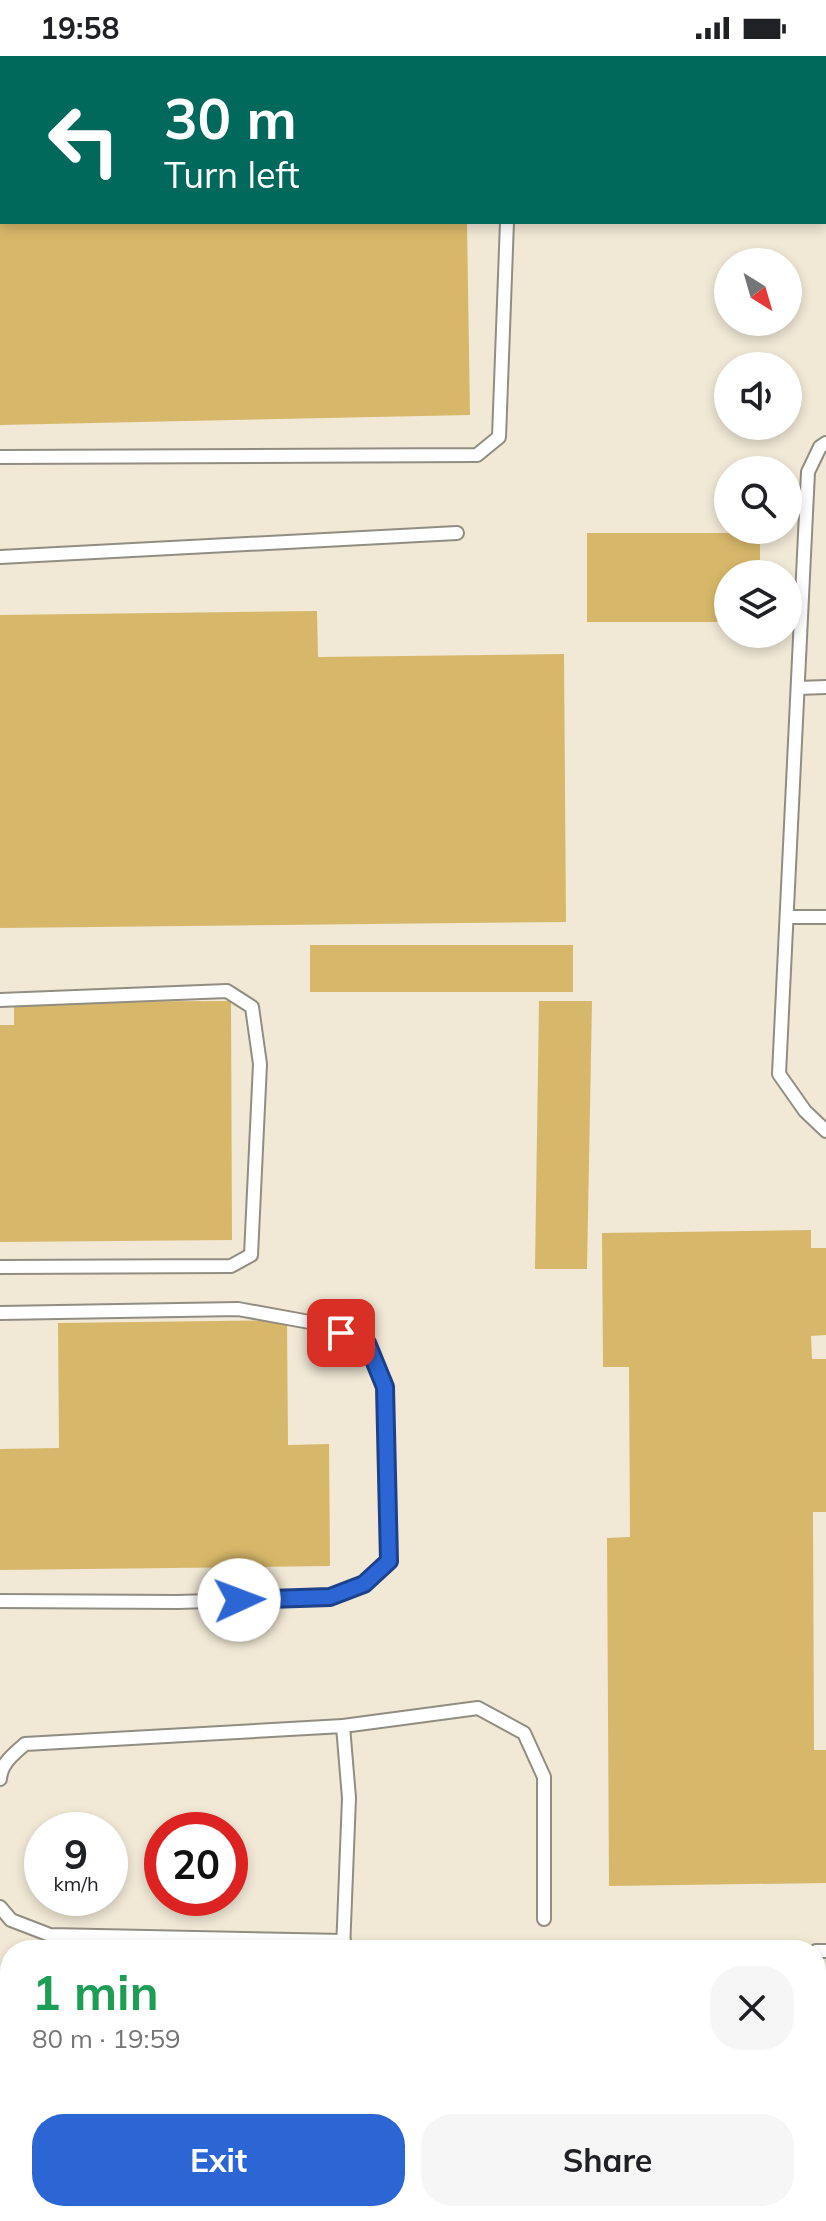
<!DOCTYPE html>
<html lang="en">
<head>
<meta charset="utf-8">
<style>
  :root { --surface:#fff; --page:#f6f6f6; --text:#202124; --muted:#757577; --accent:#2c66d4 }
  body { margin:0; font-family:Mulish,sans-serif; background:var(--page); color:var(--text); height:100vh; display:flex; flex-direction:column; font-size:30px; white-space:nowrap }
  * { box-sizing:border-box; margin:0 }
  p { font-size:26px; color:var(--muted) }
  .icon { flex:none; width:44px; height:44px; fill:none; stroke:currentColor; stroke-width:2; stroke-linecap:round; stroke-linejoin:round }
  .map { position:relative; flex:1; overflow:hidden }
  .details { position:absolute; left:0px; top:1884px; width:826px; height:282px; display:flex; flex-direction:column; background:var(--surface); border-radius:32px 32px 0 0; box-shadow:0 4px 12px #0003 }
  .details>* { flex:none }
  .top-card { position:absolute; left:0px; top:0px; width:826px; height:168px; box-shadow:0 4px 12px #0003; background:#00695c; color:#fff; overflow:hidden }
  .needle { width:52px; rotate:143deg }
  .buttons { position:absolute; left:714px; top:192px; display:grid; gap:16px }
  .buttons a { display:grid; place-items:center; width:88px; height:88px; border-radius:50%; background:var(--surface); box-shadow:0 4px 12px #0003; font-size:40px }
  .speed { position:absolute; left:24px; top:1756px; display:flex; gap:16px; font-size:40px; font-weight:700; text-align:center }
  .speed>* { display:grid; place-content:center; width:104px; height:104px; border-radius:50%; background:var(--surface); box-shadow:0 4px 12px #0003; line-height:1 }
  .speed small { font-size:20px; font-weight:400 }
  .speed .limit { border:12px solid #d22; background:#fff; color:#111 }
  .pin { position:absolute; display:grid; place-items:center; width:68px; height:68px; color:#fff; margin:-34px; border-radius:16px; box-shadow:0 4px 12px #0006 }
  .me { position:absolute; width:88px; margin:-44px; rotate:88deg; stroke-linejoin:round; filter:drop-shadow(0 0 6px #0008) }
  .turn { display:flex; align-items:center; gap:28px; height:168px; padding:0 32px; font-size:36px }
  .turn .icon { width:104px; height:104px; stroke-width:2.5 }
  .turn b { display:block; font-size:56px; line-height:68px }
  .round { display:grid; place-items:center; flex:none; width:84px; height:84px; border-radius:32px; background:var(--page) }
  .summary { display:flex; align-items:center; justify-content:space-between; height:136px; padding:0 32px }
  h1 { font-size:48px; font-weight:700; line-height:60px; color:#1e9e55 }
  .button { display:flex; gap:16px; margin-top:auto; padding:16px 32px }
  .button a { flex:1; height:92px; border-radius:32px; background:var(--accent); color:#fff; font-size:32px; font-weight:700; line-height:92px; text-align:center }
  .button a+a { background:var(--page); color:var(--text) }
  .status { display:flex; justify-content:space-between; align-items:center; height:56px; padding:0 40px; background:var(--surface); direction:ltr }
  .status svg { height:22px; fill:currentColor }
  .map>svg:first-child { display:block }
</style>
</head>
<body>
<div class="status"><b>19:58</b><svg viewBox="0 0 49 12"><path d="M0 12V9h3v3zM5 12V6h3v6zM10 12V3h3v9zM15 12V0h3v12zM26 1h20v11H26zM47 4h2v5h-2z"/></svg></div>
<div class="map">
<svg width="826" height="2165" viewBox="0 0 826 2165">
  <rect width="100%" height="100%" fill="#faf5e8"/>
  <path fill="#f1e8d5" fill-rule="evenodd" d="M 0,0 L 826,0 L 826,2165 L 0,2165 ZM 2,2 L 824,2 L 824,166 L 2,166 ZM 728,206 L 788,206 L 788,266 L 728,266 ZM 728,310 L 788,310 L 788,370 L 728,370 ZM 728,414 L 788,414 L 788,474 L 728,474 ZM 728,518 L 788,518 L 788,578 L 728,578 ZM 42,1774 L 110,1774 L 110,1842 L 42,1842 ZM 162,1774 L 230,1774 L 230,1842 L 162,1842 ZM 10,1894 L 816,1894 L 816,2156 L 10,2156 Z"/>
  <g fill="#d7b86a">
    <polygon points="0,166 467,166 470,359 0,369"/>
    <polygon points="587,477 760,477 760,518 728,518 728,566 587,566"/>
    <polygon points="317,555 318,601 564,598 566,866 0,872 0,559"/>
    <rect x="310" y="889" width="263" height="47"/>
    <polygon points="231,945 232,1184 0,1186 0,969 14,969 14,946"/>
    <polygon points="539,945 592,945 587,1213 535,1213"/>
    <polygon points="811,1174 811,1192 826,1192 826,1279 811,1280 812,1303 826,1303 826,1456 813,1456 814,1694 826,1694 826,1827 609,1830 607,1482 630,1481 629,1311 603,1311 602,1177"/>
    <polygon points="287,1264 288,1389 329,1388 330,1510 0,1514 0,1393 59,1392 58,1267"/>
    <polygon points="0,2112 10,2112 10,2156 304,2156 304,2165 0,2165"/>
    <rect x="451" y="2156" width="259" height="9"/>
  </g>
  <g fill="none" stroke-linecap="round" stroke-linejoin="round">
    <g stroke="#918d81" stroke-width="16">
      <g id="service">
        <polyline points="498,0 498,2"/>
        <polyline points="0,39 2,40"/>
        <polyline points="826,387 820,391 808,416 779,1018 805,1055 826,1075"/>
        <polyline points="0,401 477,399 499,381 507,166"/>
        <polyline points="0,501 457,477"/>
        <polyline points="798,632 826,631"/>
        <polyline points="787,861 826,861"/>
        <polyline points="0,944 227,935 252,951 260,1008 251,1199 231,1210 0,1211"/>
        <polyline points="0,1257 238,1253 315,1267 367,1287 385,1331 389,1505 364,1528 330,1541 178,1546 0,1545"/>
        <polyline points="343,1670 478,1652 524,1677 544,1721 544,1863"/>
        <path d="M 0,1723 C 1,1707 14,1698 25,1688 L 343,1670 L 349,1742 L 343,1894"/>
        <polyline points="0,1851 11,1864 50,1879 344,1885"/>
        <polyline points="624,1893 737,1894"/>
        <polyline points="816,1895 826,1895"/>
        <polyline points="0,2080 10,2078"/>
        <polyline points="420,2156 421,2165"/>
        <polyline points="742,2165 742,2156"/>
      </g>
    </g>
    <g stroke="#918d81" stroke-width="30">
      <g id="minor">
        <polyline points="816,1993 826,1993"/>
        <polyline points="0,1999 10,1999"/>
      </g>
    </g>
    <use href="#service" stroke="#fff" stroke-width="12"/>
    <use href="#minor" stroke="#fff" stroke-width="26"/>
  </g>
  <g fill="none" stroke-linecap="round" stroke-linejoin="round">
    <g stroke="#1d428a" stroke-width="20">
      <polyline id="route" points="239,1544 330,1541 364,1528 389,1505 385,1331 367,1287 341,1277"/>
    </g>
    <use href="#route" stroke="#2c66d4" stroke-width="14"/>
  </g>
</svg>
<div class="buttons">
<a><svg class="needle" viewBox="-14 -14 28 28"><path d="M0-13l5 13h-10z" fill="#e53935"/><path d="M0 13l5-13h-10z" fill="#757577"/></svg></a>
<a><svg class="icon" aria-label="sound" viewBox="0 0 24 24"><path d="M4 9h4l5-4v14l-5-4H4zM17 9q2 3 0 6"/></svg></a>
<a><svg class="icon" aria-label="search" viewBox="0 0 24 24"><circle cx="10" cy="10" r="6"/><path d="M15 15l6 6"/></svg></a>
<a><svg class="icon" aria-label="layers" viewBox="0 0 24 24"><path d="M12 4l9 5-9 5-9-5zM3 14l9 5 9-5"/></svg></a>
</div>
<div class="speed"><div>9<small>km/h</small></div><div class="limit">20</div></div>
<div class="pin" style="left:341px;top:1277px;background:#d93025"><svg class="icon" aria-label="arrive" viewBox="0 0 24 24"><path d="M6 21V4h12l-3 4 3 4H6"/></svg></div>
<svg class="me" style="left:239px;top:1544px" viewBox="-20 -20 40 40"><circle r="19" fill="#fff"/><path d="M0-13L10 11 0 6-10 11z" fill="#2c66d4"/></svg>
<div class="top-card">
<div class="turn"><svg class="icon" aria-label="left" viewBox="0 0 24 24"><path d="M17 20v-9H6M10 6l-5 5 5 5"/></svg><div><b>30 m</b>Turn left</div></div>
</div>
<section class="details">
<div class="summary"><div><h1>1 min</h1><p>80 m · 19:59</p></div><a class="round"><svg class="icon" aria-label="close" viewBox="0 0 24 24"><path d="M6 6l12 12M18 6L6 18"/></svg></a></div>
<div class="button"><a>Exit</a><a>Share</a></div>
</section>
</div>
</body>
</html>
